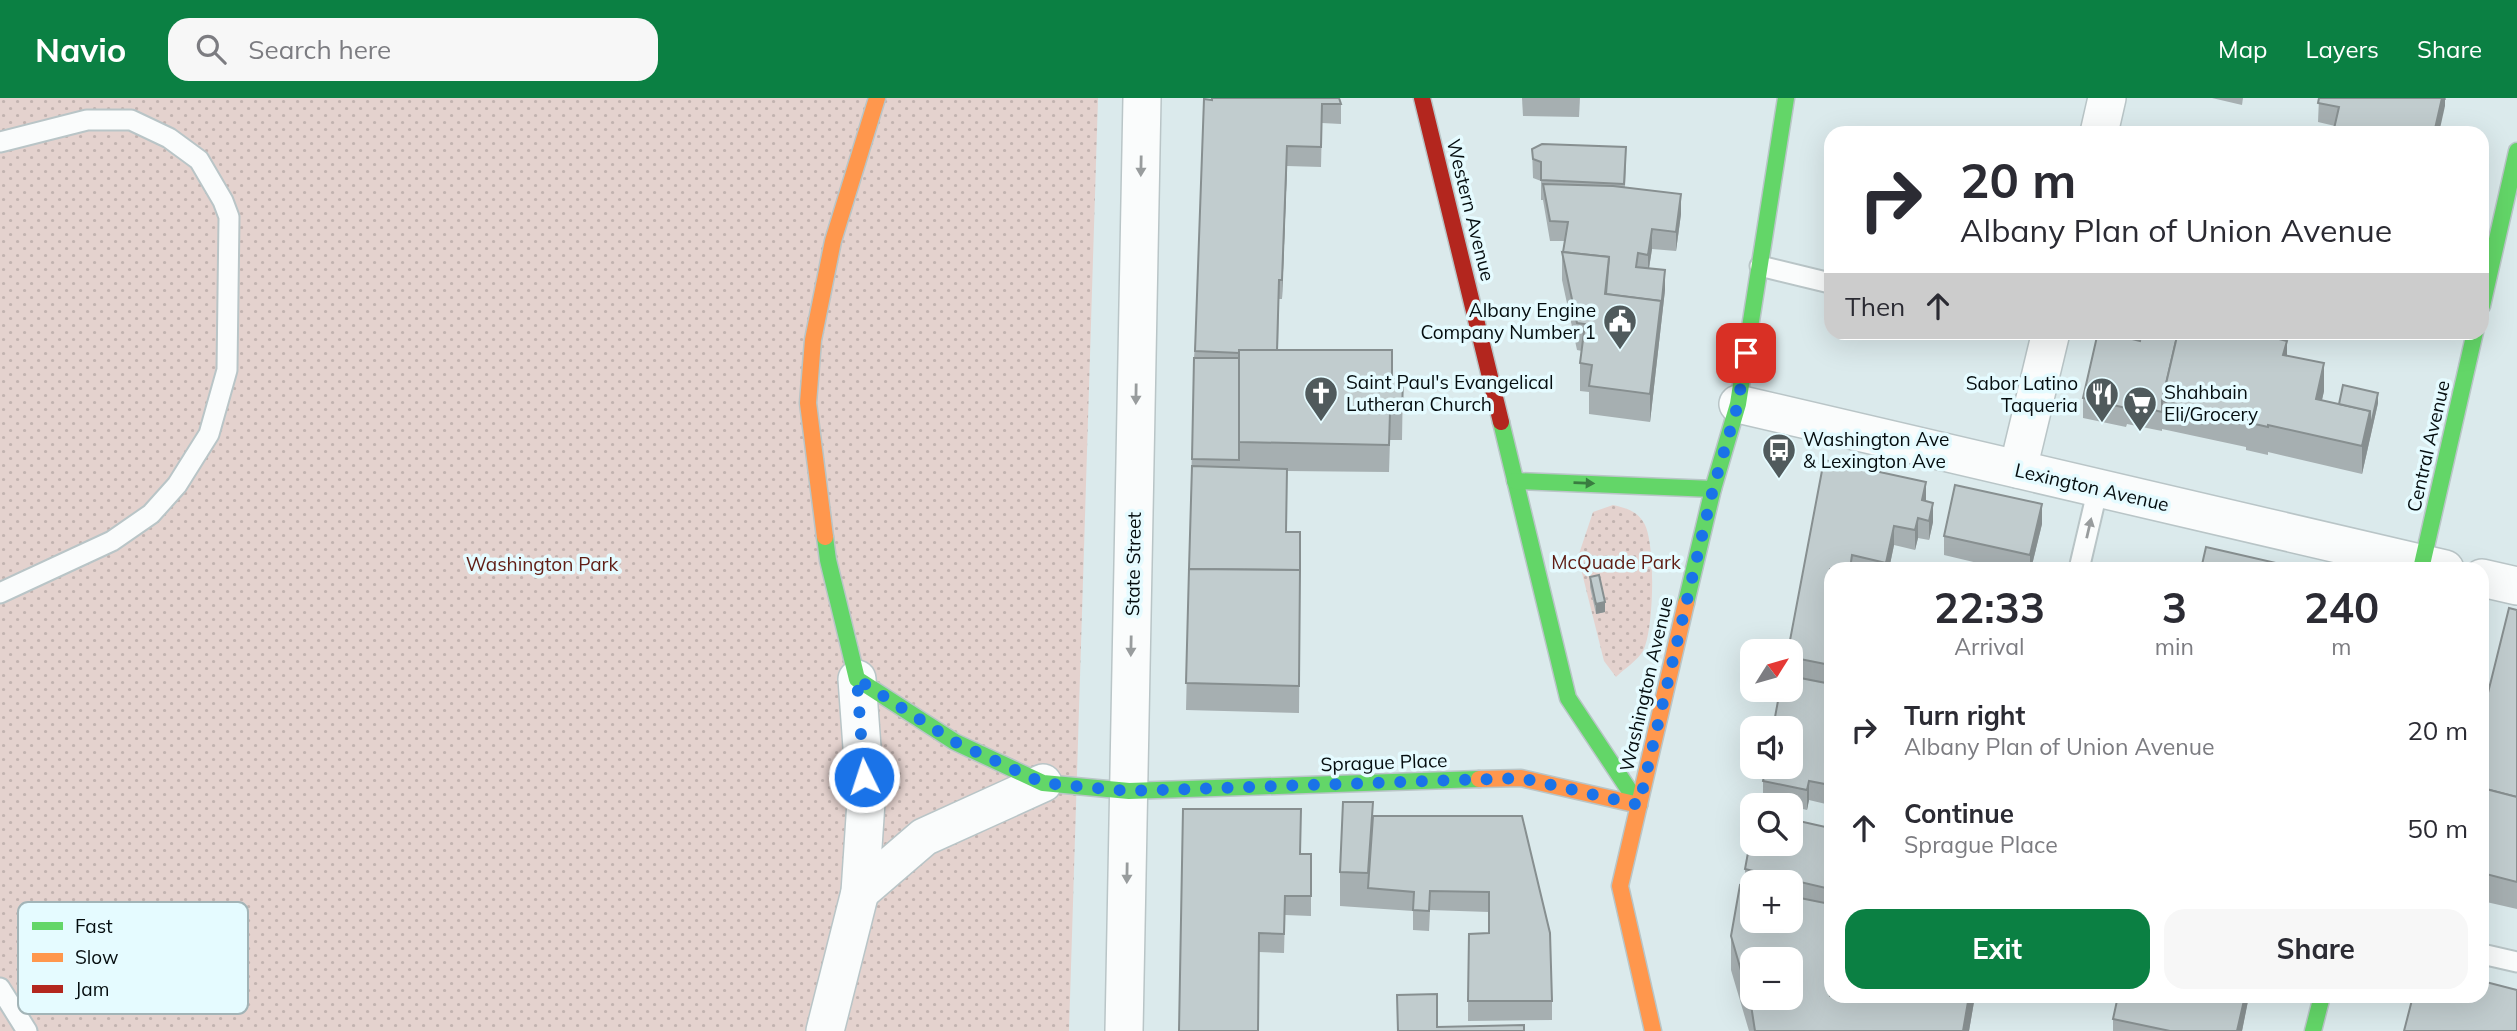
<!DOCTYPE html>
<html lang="en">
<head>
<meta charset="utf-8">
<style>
  :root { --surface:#fff; --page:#f7f7f7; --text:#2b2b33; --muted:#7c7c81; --accent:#0b8043 }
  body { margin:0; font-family:Mulish,sans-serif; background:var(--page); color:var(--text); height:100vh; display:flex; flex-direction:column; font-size:26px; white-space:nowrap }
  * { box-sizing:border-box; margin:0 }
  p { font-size:23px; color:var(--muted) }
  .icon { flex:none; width:38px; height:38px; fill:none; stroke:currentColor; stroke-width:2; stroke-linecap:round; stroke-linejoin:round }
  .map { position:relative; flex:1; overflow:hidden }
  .side { position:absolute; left:1824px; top:464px; width:665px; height:441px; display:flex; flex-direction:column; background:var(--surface); border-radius:21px; box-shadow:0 7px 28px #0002 }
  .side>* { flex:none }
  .banner { position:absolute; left:1824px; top:28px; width:665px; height:214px; border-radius:21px; box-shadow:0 7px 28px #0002; background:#fff; color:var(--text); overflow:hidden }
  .needle { width:46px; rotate:53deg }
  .fabs { position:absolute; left:1740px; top:541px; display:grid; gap:14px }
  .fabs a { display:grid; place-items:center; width:63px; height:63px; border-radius:14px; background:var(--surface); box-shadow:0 7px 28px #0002; font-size:35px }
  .pin { position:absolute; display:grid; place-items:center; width:60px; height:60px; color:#fff; margin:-30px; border-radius:14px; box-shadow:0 4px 10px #0006 }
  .me { position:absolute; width:77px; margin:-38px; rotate:356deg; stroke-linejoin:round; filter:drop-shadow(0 0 5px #0008) }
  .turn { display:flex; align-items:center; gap:24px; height:147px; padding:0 21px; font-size:32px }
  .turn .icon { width:91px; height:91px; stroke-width:2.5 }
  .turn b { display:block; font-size:49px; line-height:60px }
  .then { display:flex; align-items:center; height:66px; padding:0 21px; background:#0003; gap:14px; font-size:26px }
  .eta { display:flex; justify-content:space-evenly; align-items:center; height:119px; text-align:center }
  .eta b { font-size:42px; font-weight:700; line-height:49px }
  .cta { display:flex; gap:14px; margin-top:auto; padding:14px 21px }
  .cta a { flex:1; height:80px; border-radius:21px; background:var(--accent); color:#fff; font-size:28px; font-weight:700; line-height:80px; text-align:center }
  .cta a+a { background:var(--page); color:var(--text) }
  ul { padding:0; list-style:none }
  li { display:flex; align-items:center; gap:21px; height:98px; padding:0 21px }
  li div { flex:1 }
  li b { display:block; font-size:26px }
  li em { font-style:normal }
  header { display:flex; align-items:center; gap:42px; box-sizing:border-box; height:98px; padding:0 35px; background:var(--accent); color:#fff }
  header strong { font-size:33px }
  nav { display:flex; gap:38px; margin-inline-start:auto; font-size:24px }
  .search { width:490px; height:63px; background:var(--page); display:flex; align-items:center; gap:18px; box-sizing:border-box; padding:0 24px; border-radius:21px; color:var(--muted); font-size:26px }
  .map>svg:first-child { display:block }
</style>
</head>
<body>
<header>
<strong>Navio</strong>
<div class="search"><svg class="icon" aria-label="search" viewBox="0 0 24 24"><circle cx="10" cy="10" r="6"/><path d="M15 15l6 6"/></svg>Search here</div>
<nav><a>Map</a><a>Layers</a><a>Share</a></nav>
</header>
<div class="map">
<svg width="2517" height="933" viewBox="0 0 2517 933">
  <defs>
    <pattern id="park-dots" width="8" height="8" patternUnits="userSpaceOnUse" patternTransform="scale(1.75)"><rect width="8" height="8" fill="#e4d2ce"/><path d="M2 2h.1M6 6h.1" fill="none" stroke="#c2b3b0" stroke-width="1.8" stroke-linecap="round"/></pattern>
  </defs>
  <rect width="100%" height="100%" fill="#dbeaec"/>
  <g fill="url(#park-dots)">
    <polygon points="0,0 1098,0 1069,933 0,933"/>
    <path d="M 1613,407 C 1626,410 1637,413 1644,425 C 1656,445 1654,533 1643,553 C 1638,562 1624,571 1616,579 L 1604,563 L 1578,459 L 1593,414 Z"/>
  </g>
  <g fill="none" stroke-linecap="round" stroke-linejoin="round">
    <g stroke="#b9c5c7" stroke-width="23">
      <g id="lane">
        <polyline points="0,44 87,22 131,22 169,40 199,62 223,103 229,119 227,272 209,336 177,387 151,416 112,443 0,495"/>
        <polyline points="1760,168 1830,185"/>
        <polyline points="2079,471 2098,390"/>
        <polyline points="2482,856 2517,864"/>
        <polyline points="0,890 27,933"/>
      </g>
    </g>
    <g stroke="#b9c5c7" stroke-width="40">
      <g id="street">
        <polyline points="2099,35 2107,0"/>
        <polyline points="1738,306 2445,471"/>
        <polyline points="2018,371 2051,234"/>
        <polyline points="2482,480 2517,488"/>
        <polyline points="860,794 924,739 1043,685"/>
        <polyline points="825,933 860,794 866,704 857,581"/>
        <polyline points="1124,933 1142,0"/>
      </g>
    </g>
    <g stroke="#b9c5c7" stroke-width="19">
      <g id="fast">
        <polyline points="2482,208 2517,53"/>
        <polyline points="1501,324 1568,600 1639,707"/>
        <polyline points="1515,383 1713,391"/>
        <polyline points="825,439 828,462 857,581 955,644 1043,685 1129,693 1479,681"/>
        <polyline points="2421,471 2475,234"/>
        <polyline points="1686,505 1713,391 1738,306 1786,0"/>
        <polyline points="2313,933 2322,898"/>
      </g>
    </g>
    <g stroke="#b9c5c7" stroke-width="19">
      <g id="slow">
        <polyline points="825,439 808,305 813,242 833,143 877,0"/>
        <polyline points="1479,681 1521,680 1639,707"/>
        <polyline points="1653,933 1620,788 1686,505"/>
      </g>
    </g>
    <g stroke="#b9c5c7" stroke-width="19">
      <polyline id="jam" points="1422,0 1501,324"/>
    </g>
    <use href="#lane" stroke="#fafcfc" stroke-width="19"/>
    <use href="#street" stroke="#fafcfc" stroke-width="37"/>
    <use href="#fast" stroke="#63d668" stroke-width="16"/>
    <use href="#slow" stroke="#ff974d" stroke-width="16"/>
    <use href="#jam" stroke="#b3261e" stroke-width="16"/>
  </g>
  <g fill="#a6afb1" fill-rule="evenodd">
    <polygon points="1211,0 1339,0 1341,6 1341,26 1322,25 1321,69 1287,68 1282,201 1279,201 1278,252 1392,281 1403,281 1402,342 1390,342 1389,374 1287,373 1287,434 1300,500 1299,615 1186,612 1194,260"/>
    <polygon points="1522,0 1580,0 1579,19 1523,18"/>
    <polygon points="2212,0 2243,0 2242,7"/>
    <polygon points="2319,0 2446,0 2446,2 2445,2 2445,8 2335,28 2318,24"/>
    <polygon points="1532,51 1626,68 1625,89 1681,116 1676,153 1652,151 1649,171 1665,192 1650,324 1589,316 1589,294 1580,293 1580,265 1582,253 1577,252 1562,182 1562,154 1563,154 1565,143 1550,143 1543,102 1541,102 1541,83 1533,80"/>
    <polygon points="2287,257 2324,293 2322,302 2339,306 2378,305 2362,376 2268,354 2268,357 2246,352 2246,349 2162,331 2162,333 2127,326 2126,329 2083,320 2083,300"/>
    <polygon points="1824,362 1926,403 1933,424 1929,442 1918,440 1915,452 1894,447 1889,471 1830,471 1830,707 1809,702 1807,712 1790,708 1790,707 1783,707 1763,703 1763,683 1790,592 1790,553"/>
    <polygon points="2042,426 2031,471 2003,471 1944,457 1944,438"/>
    <polygon points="1590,479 1605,514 1596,516 1590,489"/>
    <polygon points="2517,512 2517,811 2482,803 2482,619"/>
    <polygon points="1522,718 1552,903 1552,922 1468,923 1468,903 1489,835 1489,814 1430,812 1429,833 1413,832 1413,813 1340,808 1340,774 1373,719"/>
    <path d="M 1830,730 L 1830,898 L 1975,898 L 1969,933 L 1749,933 L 1731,872 L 1731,838 L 1745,788 L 1745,771 ZM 1752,784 L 1790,784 L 1790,822 L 1752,822 Z"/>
    <polygon points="1301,756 1311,756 1311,818 1285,817 1284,855 1259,854 1179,933"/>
    <polygon points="2118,898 2249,898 2242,933 2113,933 2113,921"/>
  </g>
  <g fill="#878f90">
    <polygon points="2442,0 2445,0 2445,8 2439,35 2434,35"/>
    <polygon points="1287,48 1287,68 1282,201 1282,182"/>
    <polygon points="1681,96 1681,116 1676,153 1676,134"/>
    <polygon points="1652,131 1652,151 1648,176 1648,157"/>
    <polygon points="1665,172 1665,192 1650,324 1650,296"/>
    <polygon points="2287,243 2287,270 2283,257"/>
    <polygon points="2324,265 2324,293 2316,328 2316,301"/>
    <polygon points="2378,295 2378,305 2362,376 2362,348 2370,313"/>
    <polygon points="1926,384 1926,404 1922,402"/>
    <polygon points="1933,405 1933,424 1929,442 1929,423"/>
    <polygon points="2042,406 2042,426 2031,471 2030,471 2030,457"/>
    <polygon points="1918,420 1918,440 1915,452 1915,432"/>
    <polygon points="1894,428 1894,447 1889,471 1886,471 1886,465"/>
    <polygon points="1605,504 1605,514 1596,516 1596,506"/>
    <polygon points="1809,683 1809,702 1807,712 1807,692"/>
    <polygon points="1969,898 1975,898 1969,933 1963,933"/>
    <polygon points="2245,898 2249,898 2242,933 2237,933"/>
  </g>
  <g fill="#c1ccce" stroke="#878f90" stroke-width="2" fill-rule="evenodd">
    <polygon points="1212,0 1339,0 1341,6 1322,6 1321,49 1287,48 1282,182 1279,182 1277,252 1239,252 1239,255 1195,253 1204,1 1212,2"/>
    <polygon points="2319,0 2442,0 2434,35 2333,35 2339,9 2318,5"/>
    <polygon points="1542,46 1626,49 1624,86 1541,82 1541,64 1533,61 1532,51"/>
    <polygon points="1543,86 1613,88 1681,96 1676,134 1652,131 1648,157 1638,155 1636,169 1665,172 1661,211 1661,203 1606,196 1609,159 1563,154 1568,124 1550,123"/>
    <polygon points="1562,154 1609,159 1605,196 1661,203 1650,296 1589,288 1592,267 1580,265 1585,226 1577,225"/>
    <polygon points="2098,234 2105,234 2140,243 2142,234 2178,234 2162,303 2162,314 2127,306 2126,310 2083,300"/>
    <polygon points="2178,234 2251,234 2287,243 2283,257 2324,265 2316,301 2370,313 2362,348 2268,327 2268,329 2246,324 2247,322 2162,303"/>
    <polygon points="1239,252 1392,252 1392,281 1403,281 1402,314 1390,314 1389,347 1239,344"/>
    <polygon points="1194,260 1239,260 1239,362 1192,361"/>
    <polygon points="2343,287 2378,295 2370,331 2370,313 2339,306"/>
    <polygon points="1824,362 1926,384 1922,402 1933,405 1929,423 1918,420 1915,432 1894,428 1886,465 1852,457 1850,471 1830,471 1830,567 1790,559 1790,553 1788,553"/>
    <polygon points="1192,368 1287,371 1286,434 1300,434 1300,472 1189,471"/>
    <polygon points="1955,387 2042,406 2030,457 1944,438"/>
    <polygon points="2206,449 2302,471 2201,471"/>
    <polygon points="1189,471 1300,472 1299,588 1186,585"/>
    <polygon points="1599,477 1605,504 1596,506 1590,479"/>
    <polygon points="2509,510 2517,512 2517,699 2482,690 2482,619"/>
    <polygon points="1829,569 1830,569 1830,687 1809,683 1807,692 1763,683 1766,668 1790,668 1790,630 1773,630 1780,592 1790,592 1790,578 1826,585"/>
    <polygon points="2482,690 2517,699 2517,784 2482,775"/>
    <polygon points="1343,704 1373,704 1368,775 1340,774"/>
    <polygon points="1183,711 1301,711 1300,756 1311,756 1311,798 1285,798 1284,836 1259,835 1258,933 1179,933"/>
    <polygon points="1373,718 1522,718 1550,835 1552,903 1468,903 1469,836 1489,835 1489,794 1430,793 1429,813 1413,812 1414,794 1368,790"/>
    <polygon points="1790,721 1830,730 1830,791 1745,771 1752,733 1752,746 1790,746"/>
    <path d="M 1740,787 L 1752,789 L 1752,822 L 1790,822 L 1790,798 L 1830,806 L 1830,898 L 1969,898 L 1963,933 L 1755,933 L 1751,907 L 1731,838 ZM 1752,861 L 1790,861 L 1790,900 L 1752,900 Z"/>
    <polygon points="2482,883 2517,892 2517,933 2404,933 2413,898 2482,898"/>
    <polygon points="1437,896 1437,929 1524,927 1524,933 1398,933 1397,897"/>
    <polygon points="2118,898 2245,898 2237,933 2170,933 2113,921"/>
  </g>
  <defs><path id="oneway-solid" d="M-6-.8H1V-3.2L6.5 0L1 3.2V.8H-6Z" transform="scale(1.75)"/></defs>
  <g fill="#989c9d">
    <use href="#oneway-solid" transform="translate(1141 68) rotate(91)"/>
    <use href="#oneway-solid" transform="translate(1136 296) rotate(91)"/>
    <use href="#oneway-solid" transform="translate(2089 430) rotate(-77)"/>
    <use href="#oneway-solid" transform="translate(1131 548) rotate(91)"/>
    <use href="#oneway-solid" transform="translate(1127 775) rotate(91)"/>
  </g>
  <use fill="#397c40" href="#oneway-solid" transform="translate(1584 385) rotate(2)"/>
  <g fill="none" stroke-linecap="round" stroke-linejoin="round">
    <polyline stroke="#1a73e8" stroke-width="12" stroke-dasharray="0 21.6" points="864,679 857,581 955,644 1043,685 1129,693 1521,680 1639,707 1713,391 1738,306 1746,255"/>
  </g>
  <defs>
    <g id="civic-pin" transform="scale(1.75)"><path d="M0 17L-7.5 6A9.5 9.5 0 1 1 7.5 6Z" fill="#505a5c" stroke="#e5fbff"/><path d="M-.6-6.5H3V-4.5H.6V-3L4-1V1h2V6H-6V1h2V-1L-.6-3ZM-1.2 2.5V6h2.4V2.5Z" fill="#fff"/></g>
    <g id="church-pin" transform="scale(1.75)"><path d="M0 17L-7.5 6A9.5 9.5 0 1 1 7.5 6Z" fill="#505a5c" stroke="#e5fbff"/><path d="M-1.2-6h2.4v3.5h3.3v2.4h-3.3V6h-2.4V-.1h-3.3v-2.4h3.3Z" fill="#fff"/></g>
    <g id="restaurant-pin" transform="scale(1.75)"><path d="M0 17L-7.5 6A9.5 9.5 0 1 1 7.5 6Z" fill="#505a5c" stroke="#e5fbff"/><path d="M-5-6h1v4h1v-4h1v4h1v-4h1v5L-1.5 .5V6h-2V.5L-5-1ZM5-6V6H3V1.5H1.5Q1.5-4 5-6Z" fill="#fff"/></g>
    <g id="supermarket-pin" transform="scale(1.75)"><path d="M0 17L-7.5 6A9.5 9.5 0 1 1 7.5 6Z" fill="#505a5c" stroke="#e5fbff"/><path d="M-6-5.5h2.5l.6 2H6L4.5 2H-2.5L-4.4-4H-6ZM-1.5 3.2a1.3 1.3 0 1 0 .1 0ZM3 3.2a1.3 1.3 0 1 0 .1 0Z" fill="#fff"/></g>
    <g id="bus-pin" transform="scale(1.75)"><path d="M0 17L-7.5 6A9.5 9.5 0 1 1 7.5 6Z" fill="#505a5c" stroke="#e5fbff"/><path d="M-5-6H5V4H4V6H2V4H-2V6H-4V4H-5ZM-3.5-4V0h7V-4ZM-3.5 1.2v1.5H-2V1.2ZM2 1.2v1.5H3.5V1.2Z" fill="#fff"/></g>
  </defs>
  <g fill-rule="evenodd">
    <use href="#civic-pin" x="1620" y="223"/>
    <use href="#church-pin" x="1321" y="295"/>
    <use href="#restaurant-pin" x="2102" y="296"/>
    <use href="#supermarket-pin" x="2140" y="305"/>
    <use href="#bus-pin" x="1779" y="352"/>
  </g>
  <g text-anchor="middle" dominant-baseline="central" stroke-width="7" stroke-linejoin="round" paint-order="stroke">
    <g font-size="19" fill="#050d0f" stroke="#e5fbff">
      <text transform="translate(1471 112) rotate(76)">Western Avenue</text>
      <text transform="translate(2428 348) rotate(-77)">Central Avenue</text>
      <text transform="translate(2092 389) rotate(13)">Lexington Avenue</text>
      <text transform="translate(1133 466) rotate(-89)">State Street</text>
      <text transform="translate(1646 586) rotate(-77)">Washington Avenue</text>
      <text transform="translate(1384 664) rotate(-2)">Sprague Place</text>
    </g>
    <g font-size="19" fill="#050d0f" stroke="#e5fbff" text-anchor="start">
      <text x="1596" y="212" text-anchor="end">Albany Engine<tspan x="1596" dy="22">Company Number 1</tspan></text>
      <text x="1346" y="284">Saint Paul's Evangelical<tspan x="1346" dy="22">Lutheran Church</tspan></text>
      <text x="2078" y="285" text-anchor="end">Sabor Latino<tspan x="2078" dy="22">Taqueria</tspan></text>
      <text x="2164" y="294">Shahbain<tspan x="2164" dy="22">Eli/Grocery</tspan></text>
      <text x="1803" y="341">Washington Ave<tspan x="1803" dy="22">&amp; Lexington Ave</tspan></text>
    </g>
    <g font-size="19" fill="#601d14" stroke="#e5fbff">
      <text x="1616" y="464">McQuade Park</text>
      <text x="542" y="466">Washington Park</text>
    </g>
  </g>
  <rect x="18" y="804" width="230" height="112" rx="10" fill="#e5fbff" stroke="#a2b4b7" stroke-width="2"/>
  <rect x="32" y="824" width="31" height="8" fill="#63d668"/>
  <rect x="32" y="855" width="31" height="9" fill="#ff974d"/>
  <rect x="32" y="887" width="31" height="8" fill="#b3261e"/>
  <g font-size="19" fill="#050d0f">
    <text x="75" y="835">Fast</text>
    <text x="75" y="866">Slow</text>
    <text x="75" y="898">Jam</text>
  </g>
</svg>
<div class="fabs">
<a><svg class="needle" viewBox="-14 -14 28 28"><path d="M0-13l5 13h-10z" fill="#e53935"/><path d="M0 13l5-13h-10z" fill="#7c7c81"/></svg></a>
<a><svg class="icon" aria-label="sound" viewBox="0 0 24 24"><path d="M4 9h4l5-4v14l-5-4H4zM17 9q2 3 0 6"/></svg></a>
<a><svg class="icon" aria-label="search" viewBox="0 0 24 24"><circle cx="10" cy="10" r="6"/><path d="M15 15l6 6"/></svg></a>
<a>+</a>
<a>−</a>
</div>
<div class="pin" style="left:1746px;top:255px;background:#d93025"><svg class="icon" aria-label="arrive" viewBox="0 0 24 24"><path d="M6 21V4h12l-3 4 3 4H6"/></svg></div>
<svg class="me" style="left:864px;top:679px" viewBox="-20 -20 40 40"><circle r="17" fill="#1a73e8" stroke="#fff" stroke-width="3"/><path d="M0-11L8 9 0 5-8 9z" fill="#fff"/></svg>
<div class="banner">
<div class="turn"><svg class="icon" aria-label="right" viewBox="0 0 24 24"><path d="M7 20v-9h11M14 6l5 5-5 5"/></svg><div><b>20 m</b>Albany Plan of Union Avenue</div></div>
<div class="then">Then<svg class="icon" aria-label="ahead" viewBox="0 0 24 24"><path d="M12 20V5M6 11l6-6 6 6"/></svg></div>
</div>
<section class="side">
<div class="eta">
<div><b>22:33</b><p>Arrival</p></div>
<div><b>3</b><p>min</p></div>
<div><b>240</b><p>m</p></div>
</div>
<ul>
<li><svg class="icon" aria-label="right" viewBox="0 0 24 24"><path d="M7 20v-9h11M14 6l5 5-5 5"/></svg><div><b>Turn right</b><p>Albany Plan of Union Avenue</p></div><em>20 m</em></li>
<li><svg class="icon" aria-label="ahead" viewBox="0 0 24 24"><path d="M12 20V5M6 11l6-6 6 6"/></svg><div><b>Continue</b><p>Sprague Place</p></div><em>50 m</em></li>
</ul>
<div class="cta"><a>Exit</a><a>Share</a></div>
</section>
</div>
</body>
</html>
